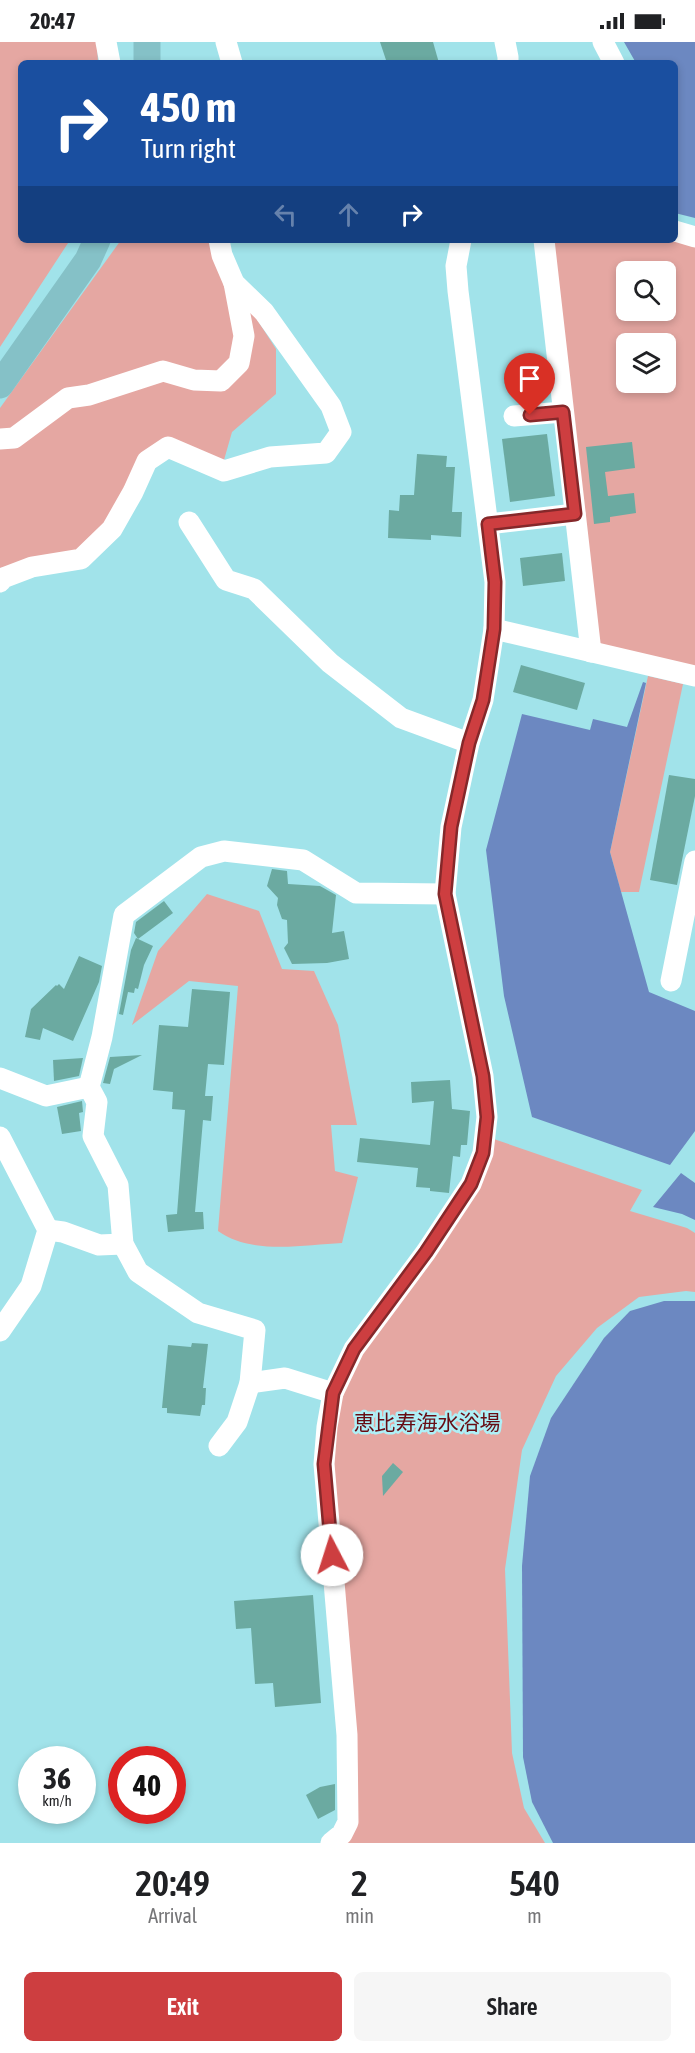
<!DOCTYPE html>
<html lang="en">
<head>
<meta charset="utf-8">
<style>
  :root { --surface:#fff; --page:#f6f6f6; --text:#202124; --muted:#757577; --accent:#cd3e40 }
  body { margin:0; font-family:"Asap Condensed","Noto Sans JP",sans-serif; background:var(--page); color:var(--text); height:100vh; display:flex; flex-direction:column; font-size:22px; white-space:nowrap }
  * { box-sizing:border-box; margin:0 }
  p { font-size:20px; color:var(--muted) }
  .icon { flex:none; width:33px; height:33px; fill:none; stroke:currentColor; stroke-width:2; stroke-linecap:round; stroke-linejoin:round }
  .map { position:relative; height:1801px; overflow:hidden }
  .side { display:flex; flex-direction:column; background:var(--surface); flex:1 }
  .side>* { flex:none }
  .banner { position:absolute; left:18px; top:18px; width:660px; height:183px; border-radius:9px; box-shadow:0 3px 9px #0003; background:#1a4fa0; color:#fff; overflow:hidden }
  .tools { position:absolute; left:616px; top:219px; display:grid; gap:12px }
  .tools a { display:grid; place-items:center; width:60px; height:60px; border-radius:9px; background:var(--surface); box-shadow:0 3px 9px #0003; font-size:30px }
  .speed { position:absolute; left:18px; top:1704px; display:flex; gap:12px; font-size:30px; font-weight:700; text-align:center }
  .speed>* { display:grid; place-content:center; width:78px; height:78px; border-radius:50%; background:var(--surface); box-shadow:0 3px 9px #0003; line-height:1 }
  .speed small { font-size:15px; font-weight:400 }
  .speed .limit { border:9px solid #d22; background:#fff; color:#111 }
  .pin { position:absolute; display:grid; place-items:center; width:51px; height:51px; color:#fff; margin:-62px -26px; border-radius:50% 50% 50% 0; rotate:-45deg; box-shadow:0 0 6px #0007 }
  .pin .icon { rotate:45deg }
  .me { position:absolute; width:66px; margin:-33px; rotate:355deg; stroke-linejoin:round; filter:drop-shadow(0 0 4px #0008) }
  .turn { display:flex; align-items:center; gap:21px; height:126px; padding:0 24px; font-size:27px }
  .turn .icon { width:78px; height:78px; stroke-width:2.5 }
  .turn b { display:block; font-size:42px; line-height:51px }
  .lanes { display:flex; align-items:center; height:57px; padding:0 24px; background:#0003; justify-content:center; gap:30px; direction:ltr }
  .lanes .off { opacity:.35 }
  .eta { display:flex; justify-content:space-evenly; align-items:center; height:102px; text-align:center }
  .eta b { font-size:36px; font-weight:600; line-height:42px }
  .button { display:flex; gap:12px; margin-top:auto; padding:12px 24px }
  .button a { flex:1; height:69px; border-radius:9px; background:var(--accent); color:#fff; font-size:24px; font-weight:600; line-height:69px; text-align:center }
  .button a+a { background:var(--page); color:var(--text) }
  .status { display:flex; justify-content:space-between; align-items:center; height:42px; padding:0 30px; background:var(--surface); direction:ltr }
  .status svg { height:16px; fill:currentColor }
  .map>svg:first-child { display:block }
</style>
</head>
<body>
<div class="status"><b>20:47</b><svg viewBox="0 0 49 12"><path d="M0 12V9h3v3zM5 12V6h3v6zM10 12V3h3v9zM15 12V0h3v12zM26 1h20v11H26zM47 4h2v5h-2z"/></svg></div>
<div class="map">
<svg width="695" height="1801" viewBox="0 0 695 1801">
  <rect width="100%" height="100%" fill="#a1e3ea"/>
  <g fill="#e5a7a2" fill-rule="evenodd">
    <polygon points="0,0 97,0 98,21 21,21 21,198 70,198 0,305"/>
    <path d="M 695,195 L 695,634 L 591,610 L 544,198 L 675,198 ZM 627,230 L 666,230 L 666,268 L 627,268 ZM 627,302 L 666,302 L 666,340 L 627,340 Z"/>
    <polygon points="121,198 211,198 247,262 276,307 276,352 232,390 224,418 167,397 105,481 75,511 0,526 0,366"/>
    <polygon points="648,634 683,642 639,850 621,850 610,810"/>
    <path d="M 207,852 L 259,869 L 282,927 L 314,929 L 338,983 L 357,1083 L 331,1083 L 335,1129 L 358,1135 L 342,1201 C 303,1203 251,1213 218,1189 L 238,944 L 189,939 L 132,983 L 158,909 Z"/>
    <polygon points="485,1094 642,1148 630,1169 687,1186 695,1191 695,1250 686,1249 639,1255 597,1286 556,1334 522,1408 505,1527 512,1711 524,1766 545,1801 344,1801 324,1422 333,1351 425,1210"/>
  </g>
  <g fill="#6c88c1">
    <polygon points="624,0 695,0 695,176 675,171 675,21 636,21"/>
    <polygon points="643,640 646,641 610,810 649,950 695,969 695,1089 670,1123 532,1075 504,954 486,808 522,672 590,688 593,677 627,685"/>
    <polygon points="681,1131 695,1141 695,1178 682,1172 653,1165"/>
    <polygon points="664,1259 695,1259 695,1801 553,1801 532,1760 523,1715 522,1524 530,1434 551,1376 604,1296 630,1269"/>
  </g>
  <g fill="#6baaa1">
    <polygon points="380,0 433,0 439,21 387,21"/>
    <polygon points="547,392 555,454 510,460 502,397"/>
    <polygon points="632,400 635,426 605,430 608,454 634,451 636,471 610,475 610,480 594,482 586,405"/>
    <polygon points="417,412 447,414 446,425 455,425 452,470 462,470 461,495 431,493 431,498 388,496 389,468 399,469 400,453 414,453"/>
    <polygon points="562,511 565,539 523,544 520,516"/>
    <polygon points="521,623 585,641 577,668 513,650"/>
    <polygon points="669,733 695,737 695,754 677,843 650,838"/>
    <polygon points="272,827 287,829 288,842 320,844 336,853 332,891 344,889 349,917 327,921 292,922 284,906 288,901 287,878 282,877 277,863 278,856 267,844"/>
    <polygon points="164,859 173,871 138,897 134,891 136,880"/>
    <polygon points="136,896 153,904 144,923 138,947 135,946 134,951 128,950 123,973 119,972 131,908"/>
    <polygon points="79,914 102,924 99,940 73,999 43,986 40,998 25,995 31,967 56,943 57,944 59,942 64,947"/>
    <polygon points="192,947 230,950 224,1023 208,1022 205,1054 213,1054 211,1079 203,1078 195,1170 203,1170 204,1187 168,1190 166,1173 177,1172 185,1068 172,1067 173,1050 153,1048 159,983 188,985"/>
    <polygon points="142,1013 114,1027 110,1042 103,1041 110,1015"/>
    <polygon points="83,1016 79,1034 54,1039 53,1018"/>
    <polygon points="450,1038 452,1067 470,1069 467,1103 461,1103 460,1115 453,1114 449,1151 430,1149 430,1146 416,1145 418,1126 357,1120 360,1096 430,1103 434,1059 412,1061 411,1040"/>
    <polygon points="82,1059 83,1070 79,1071 81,1089 62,1092 57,1065"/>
    <polygon points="192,1301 208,1302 203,1346 206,1346 205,1363 202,1363 200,1374 167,1371 167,1366 162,1366 168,1303 191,1305"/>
    <polygon points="393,1421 403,1430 383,1454 382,1434"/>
    <polygon points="313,1553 321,1661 275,1665 273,1641 255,1642 251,1586 236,1587 234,1559"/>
    <polygon points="335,1742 335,1768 318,1777 306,1753 320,1745"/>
  </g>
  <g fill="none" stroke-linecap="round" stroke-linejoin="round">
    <g stroke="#fff" stroke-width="21">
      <polyline points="106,0 110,21"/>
      <polyline points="226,0 232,21"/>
      <polyline points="505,0 508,15 508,21"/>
      <polyline points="603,0 614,21"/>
      <polyline points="675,189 695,195"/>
      <polyline points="544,198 591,610"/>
      <polyline points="514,374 563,370"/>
      <polyline points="0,397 14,396 68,356 89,353 163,329 194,338 221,339 239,321 244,294 234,241"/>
      <polyline points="189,480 226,538 254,547 330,621 401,676 469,701"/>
      <polyline points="488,482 575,472"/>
      <polyline points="0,540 3,536 32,525 81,517 112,487 133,450 147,419 168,405 224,429 270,415 326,411 341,390 331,364 264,270 234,241 222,213 219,198"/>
      <polyline points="494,587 695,634"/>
      <polyline points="671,939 695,819"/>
      <polyline points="0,1036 46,1054 89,1045"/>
      <polyline points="0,1095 48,1188 31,1244 0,1289"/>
      <polyline points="48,1188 63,1190 99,1203 123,1202"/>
      <polyline points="250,1341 285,1336 333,1351"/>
      <polyline points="219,1404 237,1380 250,1341 255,1288 198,1271 138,1230 123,1202 118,1143 93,1094 97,1060 89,1045 102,995 124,873 201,815 224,809 303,818 356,851 445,852"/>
      <polyline points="331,1801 342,1792 348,1780 347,1693 324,1422 327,1385 333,1351 354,1307 426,1210 471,1142 483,1111 487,1075 483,1034 445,852 451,785 469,701 483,658 494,587 495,540 458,249 456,224 461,198"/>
    </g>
    <g stroke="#85c1c7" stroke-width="27">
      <polyline points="147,21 147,0"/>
      <polyline points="0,343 88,218 97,198"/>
    </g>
  </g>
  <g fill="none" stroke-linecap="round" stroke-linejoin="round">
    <g stroke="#85282a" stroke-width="15">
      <polyline id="route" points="332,1513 324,1422 333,1351 354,1307 426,1210 471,1142 483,1111 487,1075 483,1034 445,852 451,785 469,701 483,658 494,587 495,540 488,482 575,472 563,370 530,373"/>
    </g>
    <use href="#route" stroke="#cd3e40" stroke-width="10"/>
  </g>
  <g text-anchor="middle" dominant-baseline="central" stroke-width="5" stroke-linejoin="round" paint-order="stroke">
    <g font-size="21" fill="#670c13" stroke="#aef0f7">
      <text x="427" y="1380">恵比寿海水浴場</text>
    </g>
  </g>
</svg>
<div class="tools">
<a><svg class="icon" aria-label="search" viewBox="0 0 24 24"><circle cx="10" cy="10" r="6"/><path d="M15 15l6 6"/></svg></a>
<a><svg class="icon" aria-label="layers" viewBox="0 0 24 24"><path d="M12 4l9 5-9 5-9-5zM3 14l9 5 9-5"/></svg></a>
</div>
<div class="speed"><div>36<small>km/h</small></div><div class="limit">40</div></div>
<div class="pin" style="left:530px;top:373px;background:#d93025"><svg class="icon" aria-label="arrive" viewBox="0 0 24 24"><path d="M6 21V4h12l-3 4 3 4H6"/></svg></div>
<svg class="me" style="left:332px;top:1513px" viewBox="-20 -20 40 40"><circle r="19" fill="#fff"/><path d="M0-13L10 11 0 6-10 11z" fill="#cd3e40"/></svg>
<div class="banner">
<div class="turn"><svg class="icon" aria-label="right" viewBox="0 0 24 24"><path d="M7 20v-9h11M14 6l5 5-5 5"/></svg><div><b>450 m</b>Turn right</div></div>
<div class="lanes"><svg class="icon off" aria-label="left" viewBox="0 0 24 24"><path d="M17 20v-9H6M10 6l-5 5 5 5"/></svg><svg class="icon off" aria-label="ahead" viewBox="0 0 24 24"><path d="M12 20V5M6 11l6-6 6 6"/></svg><svg class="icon" aria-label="right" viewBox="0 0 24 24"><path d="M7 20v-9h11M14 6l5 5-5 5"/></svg></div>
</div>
</div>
<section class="side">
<div class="eta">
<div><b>20:49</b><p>Arrival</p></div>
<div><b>2</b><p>min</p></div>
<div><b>540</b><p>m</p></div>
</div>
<div class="button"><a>Exit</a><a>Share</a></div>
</section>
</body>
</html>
